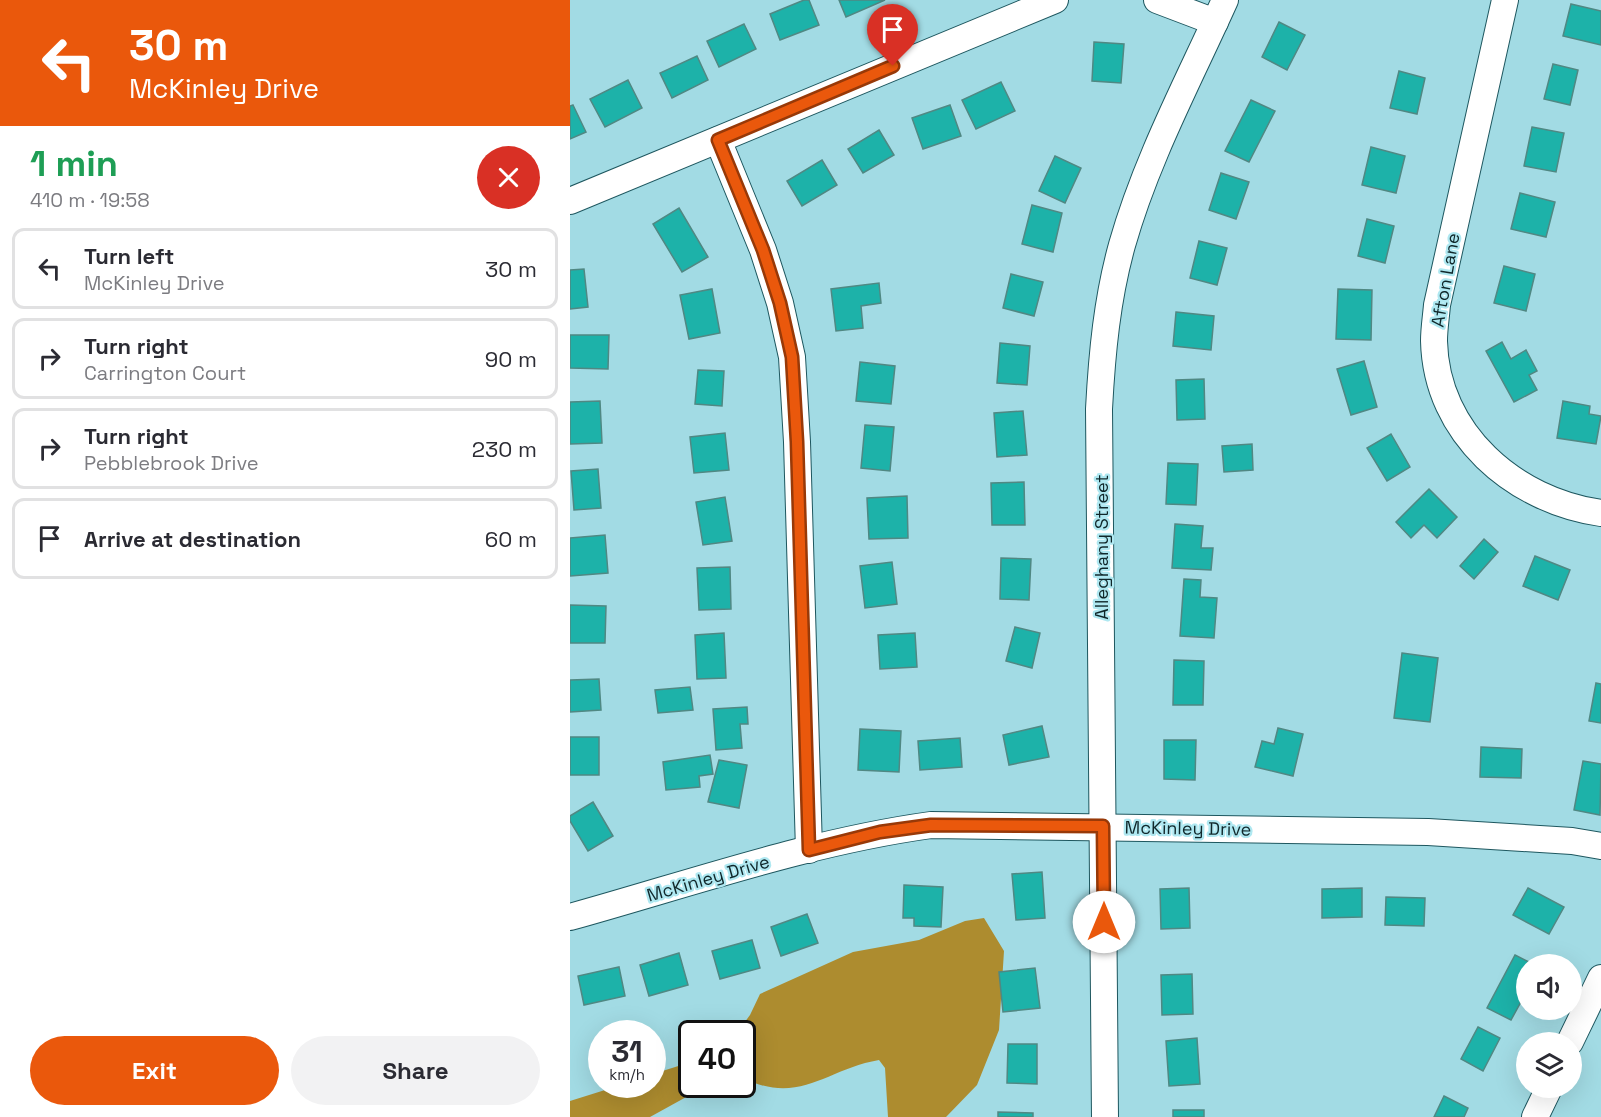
<!DOCTYPE html>
<html lang="en">
<head>
<meta charset="utf-8">
<style>
  :root { --surface:#fff; --page:#f2f2f3; --text:#2b2b33; --muted:#7c7c81; --line:#e1e1e2; --accent:#ea580c }
  body { margin:0; font-family:"Space Grotesk",sans-serif; background:var(--page); color:var(--text); height:100vh; display:flex; flex-direction:column; font-size:22px; white-space:nowrap }
  * { box-sizing:border-box; margin:0 }
  p { font-size:20px; color:var(--muted) }
  .icon { flex:none; width:33px; height:33px; fill:none; stroke:currentColor; stroke-width:2; stroke-linecap:round; stroke-linejoin:round }
  .map { position:relative; flex:1; overflow:hidden }
  .drawer { display:flex; flex-direction:column; background:var(--surface); width:570px }
  .drawer>* { flex:none }
  .banner { background:#ea580c; color:#fff; overflow:hidden }
  .tools { position:absolute; left:946px; top:954px; display:grid; gap:12px }
  .tools a { display:grid; place-items:center; width:66px; height:66px; border-radius:50%; background:var(--surface); box-shadow:0 6px 24px #0002; font-size:30px }
  .speed { position:absolute; left:18px; top:1020px; display:flex; gap:12px; font-size:30px; font-weight:700; text-align:center }
  .speed>* { display:grid; place-content:center; width:78px; height:78px; border-radius:50%; background:var(--surface); box-shadow:0 6px 24px #0002; line-height:1 }
  .speed small { font-size:15px; font-weight:400 }
  .speed .limit { border:3px solid #111; border-radius:9px; background:#fff; color:#111 }
  .pin { position:absolute; display:grid; place-items:center; width:51px; height:51px; color:#fff; margin:-62px -26px; border-radius:50% 50% 50% 0; rotate:-45deg; box-shadow:0 0 6px #0007 }
  .pin .icon { rotate:45deg }
  .me { position:absolute; width:66px; margin:-33px; rotate:0deg; stroke-linejoin:round; filter:drop-shadow(0 0 4px #0008) }
  .turn { display:flex; align-items:center; gap:21px; height:126px; padding:0 30px; font-size:27px }
  .turn .icon { width:78px; height:78px; stroke-width:2.5 }
  .turn b { display:block; font-size:42px; line-height:51px }
  .round { display:grid; place-items:center; flex:none; width:63px; height:63px; border-radius:32px; background:var(--page) }
  .overview { display:flex; align-items:center; justify-content:space-between; height:102px; padding:0 30px }
  h1 { font-size:36px; font-weight:700; line-height:45px; color:#1e9e55 }
  .action { display:flex; gap:12px; margin-top:auto; padding:12px 30px }
  .action a { flex:1; height:69px; border-radius:36px; background:var(--accent); color:#fff; font-size:24px; font-weight:700; line-height:69px; text-align:center }
  .action a+a { background:var(--page); color:var(--text) }
  ul { padding:0; list-style:none }
  li { display:flex; align-items:center; gap:18px; height:81px; margin:0 12px 9px; padding:0 18px; border:3px solid var(--line); border-radius:12px }
  li div { flex:1 }
  li b { display:block; font-size:22px }
  li em { font-style:normal }
  main { display:flex; flex:1; min-height:0 }
  .map>svg:first-child { display:block }
</style>
</head>
<body>
<main>
<section class="drawer">
<div class="banner">
<div class="turn"><svg class="icon" aria-label="left" viewBox="0 0 24 24"><path d="M17 20v-9H6M10 6l-5 5 5 5"/></svg><div><b>30 m</b>McKinley Drive</div></div>
</div>
<div class="overview"><div><h1>1 min</h1><p>410 m · 19:58</p></div><a class="round" style="background:#d93025;color:#fff"><svg class="icon" aria-label="close" viewBox="0 0 24 24"><path d="M6 6l12 12M18 6L6 18"/></svg></a></div>
<ul>
<li><svg class="icon" aria-label="left" viewBox="0 0 24 24"><path d="M17 20v-9H6M10 6l-5 5 5 5"/></svg><div><b>Turn left</b><p>McKinley Drive</p></div><em>30 m</em></li>
<li><svg class="icon" aria-label="right" viewBox="0 0 24 24"><path d="M7 20v-9h11M14 6l5 5-5 5"/></svg><div><b>Turn right</b><p>Carrington Court</p></div><em>90 m</em></li>
<li><svg class="icon" aria-label="right" viewBox="0 0 24 24"><path d="M7 20v-9h11M14 6l5 5-5 5"/></svg><div><b>Turn right</b><p>Pebblebrook Drive</p></div><em>230 m</em></li>
<li><svg class="icon" aria-label="arrive" viewBox="0 0 24 24"><path d="M6 21V4h12l-3 4 3 4H6"/></svg><div><b>Arrive at destination</b></div><em>60 m</em></li>
</ul>
<div class="action"><a>Exit</a><a>Share</a></div>
</section>
<div class="map">
<svg width="1031" height="1117" viewBox="0 0 1031 1117">
  <rect width="100%" height="100%" fill="#a2dbe4"/>
  <g fill="#ad8c2f">
    <path d="M 414,918 L 434,951 L 429,1030 L 407,1085 L 376,1117 L 318,1117 L 315,1068 L 309,1060 C 256,1069 230,1106 173,1078 L 172,1034 L 166,1034 L 180,1015 L 190,994 L 283,952 L 349,940 L 395,921 Z"/>
    <polygon points="121,1062 122,1084 138,1085 80,1117 0,1117 0,1101 51,1085 82,1084 83,1074"/>
  </g>
  <g fill="#1db2a9" stroke="#508883" stroke-width="1.5">
    <polygon points="234,0 239,0 249,25 210,40 200,14"/>
    <polygon points="269,0 315,0 276,17"/>
    <polygon points="1001,4 1031,11 1031,45 993,36"/>
    <polygon points="709,22 735,35 717,70 692,57"/>
    <polygon points="174,24 186,49 149,67 137,41"/>
    <polygon points="524,42 554,44 551,83 522,81"/>
    <polygon points="127,56 138,80 102,98 90,73"/>
    <polygon points="983,64 1008,70 1000,105 974,99"/>
    <polygon points="829,71 855,78 847,114 820,108"/>
    <polygon points="58,80 72,108 35,127 20,99"/>
    <polygon points="431,82 445,111 406,129 392,100"/>
    <polygon points="681,100 705,111 679,162 655,151"/>
    <polygon points="3,105 16,132 0,139 0,106"/>
    <polygon points="380,105 391,136 353,149 342,118"/>
    <polygon points="962,127 994,133 986,172 954,166"/>
    <polygon points="309,130 324,155 293,173 278,149"/>
    <polygon points="801,147 835,156 826,193 792,185"/>
    <polygon points="485,156 511,168 495,203 469,191"/>
    <polygon points="252,160 267,185 232,206 217,181"/>
    <polygon points="651,173 679,182 666,219 639,210"/>
    <polygon points="950,193 985,202 976,237 941,229"/>
    <polygon points="462,205 492,213 483,252 452,244"/>
    <polygon points="109,208 138,257 112,272 83,224"/>
    <polygon points="797,219 824,226 815,263 788,256"/>
    <polygon points="629,241 657,248 647,285 620,278"/>
    <polygon points="934,266 965,274 956,311 924,303"/>
    <polygon points="14,269 18,307 0,309 0,270"/>
    <polygon points="441,274 473,282 464,316 433,308"/>
    <polygon points="309,283 311,303 291,306 293,328 266,331 261,289"/>
    <polygon points="142,289 150,333 119,339 110,295"/>
    <polygon points="768,289 802,290 801,340 766,339"/>
    <polygon points="606,312 644,316 641,350 603,346"/>
    <polygon points="0,335 39,335 38,369 0,368"/>
    <polygon points="932,342 941,359 956,350 967,371 959,375 967,390 944,402 916,351"/>
    <polygon points="430,343 460,346 457,385 427,383"/>
    <polygon points="794,361 807,407 781,415 767,369"/>
    <polygon points="290,362 325,366 321,404 286,401"/>
    <polygon points="128,370 154,371 152,406 125,404"/>
    <polygon points="634,379 635,419 607,420 606,380"/>
    <polygon points="30,401 32,443 0,444 0,402"/>
    <polygon points="993,401 1020,406 1019,414 1031,416 1026,444 987,438"/>
    <polygon points="453,411 457,455 427,457 424,413"/>
    <polygon points="295,425 324,427 320,471 291,468"/>
    <polygon points="155,433 159,470 124,473 120,437"/>
    <polygon points="821,434 840,467 817,481 797,448"/>
    <polygon points="682,444 683,470 654,472 652,446"/>
    <polygon points="598,463 628,464 626,505 596,504"/>
    <polygon points="28,469 31,508 4,510 1,471"/>
    <polygon points="454,482 455,525 422,525 421,483"/>
    <polygon points="859,489 887,517 867,538 854,525 841,538 826,522"/>
    <polygon points="337,496 338,538 299,539 297,498"/>
    <polygon points="155,497 162,541 133,545 126,502"/>
    <polygon points="605,524 633,526 631,548 643,548 641,570 602,568"/>
    <polygon points="35,535 38,573 0,576 0,538"/>
    <polygon points="914,539 928,552 904,579 890,566"/>
    <polygon points="965,556 1000,570 988,600 953,586"/>
    <polygon points="431,558 461,559 459,600 430,599"/>
    <polygon points="322,562 327,604 295,608 290,566"/>
    <polygon points="160,567 161,609 129,610 127,568"/>
    <polygon points="614,579 631,580 630,597 647,598 644,638 610,636"/>
    <polygon points="0,605 36,606 35,643 0,643"/>
    <polygon points="445,627 470,633 462,668 436,661"/>
    <polygon points="154,633 156,678 127,679 125,635"/>
    <polygon points="345,633 347,667 310,669 308,635"/>
    <polygon points="832,653 868,658 860,722 824,718"/>
    <polygon points="604,660 634,661 633,705 603,705"/>
    <polygon points="29,679 31,710 0,712 0,680"/>
    <polygon points="1026,683 1031,684 1031,723 1019,721"/>
    <polygon points="120,687 123,710 88,713 85,690"/>
    <polygon points="177,707 178,724 170,724 172,748 146,750 143,709"/>
    <polygon points="472,726 479,757 439,765 433,735"/>
    <polygon points="708,728 733,734 723,776 685,767 692,741 704,744"/>
    <polygon points="290,729 331,731 329,772 288,770"/>
    <rect x="0" y="737" width="29" height="38"/>
    <polygon points="390,738 392,767 350,770 348,741"/>
    <polygon points="594,740 626,740 625,780 594,779"/>
    <polygon points="911,747 952,749 951,778 910,777"/>
    <polygon points="140,755 143,774 129,776 130,787 96,790 93,762"/>
    <polygon points="149,760 177,765 169,808 138,802"/>
    <polygon points="1013,761 1031,764 1030,815 1004,810"/>
    <polygon points="23,802 43,836 18,851 0,821 0,816"/>
    <polygon points="472,872 475,918 446,920 442,874"/>
    <polygon points="334,885 373,887 371,927 344,926 344,918 333,918"/>
    <polygon points="619,888 620,928 591,929 590,889"/>
    <polygon points="792,888 792,917 752,918 752,889"/>
    <polygon points="958,888 994,907 979,934 943,915"/>
    <polygon points="816,897 855,898 854,926 815,925"/>
    <polygon points="237,914 248,943 211,956 201,927"/>
    <polygon points="182,940 190,968 150,979 142,951"/>
    <polygon points="109,953 118,985 79,996 70,965"/>
    <polygon points="945,955 963,964 957,964 957,991 941,1020 917,1008"/>
    <polygon points="49,967 55,996 14,1005 8,976"/>
    <polygon points="465,968 470,1008 433,1012 429,972"/>
    <polygon points="622,974 623,1014 592,1015 591,975"/>
    <polygon points="908,1027 930,1038 913,1071 891,1059"/>
    <polygon points="627,1038 630,1084 599,1086 596,1041"/>
    <polygon points="438,1044 467,1044 467,1084 437,1083"/>
    <polygon points="874,1096 898,1108 894,1117 864,1117"/>
    <rect x="603" y="1110" width="31" height="7"/>
    <polygon points="428,1112 463,1113 463,1117 428,1117"/>
  </g>
  <g fill="none" stroke-linecap="round" stroke-linejoin="round">
    <g stroke="#1e575f" stroke-width="28">
      <g id="minor">
        <polyline points="587,0 645,22"/>
        <path d="M 935,0 L 867,305 C 866,317 864,329 864,341 C 866,434 945,501 1031,513"/>
        <polyline points="148,140 193,250 210,303 222,357 227,442 239,850"/>
        <polyline points="0,201 485,0"/>
        <path d="M 0,917 C 119,884 238,842 361,825 L 858,832 L 1002,841 L 1031,846"/>
        <polyline points="1000,1042 1031,978"/>
        <path d="M 535,1117 L 529,409 C 532,353 537,299 552,245 C 576,160 619,80 655,0"/>
        <polyline points="965,1117 979,1088"/>
      </g>
    </g>
    <use href="#minor" stroke="#fff" stroke-width="26"/>
  </g>
  <g fill="none" stroke-linecap="round" stroke-linejoin="round">
    <g stroke="#983908" stroke-width="15">
      <polyline id="route" points="323,66 148,140 193,250 210,303 222,357 227,442 239,850 310,832 361,825 533,826 534,922"/>
    </g>
    <use href="#route" stroke="#ea580c" stroke-width="10"/>
  </g>
  <g text-anchor="middle" dominant-baseline="central" stroke-width="4.5" stroke-linejoin="round" paint-order="stroke">
    <g font-size="18" fill="#10272a" stroke="#afe8f1">
      <text transform="translate(875 280) rotate(-80)">Afton Lane</text>
      <text transform="translate(531 547) rotate(-90)">Alleghany Street</text>
      <text transform="translate(618 828) rotate(1)">McKinley Drive</text>
      <text transform="translate(138 878) rotate(-16)">McKinley Drive</text>
    </g>
  </g>
</svg>
<div class="tools">
<a><svg class="icon" aria-label="sound" viewBox="0 0 24 24"><path d="M4 9h4l5-4v14l-5-4H4zM17 9q2 3 0 6"/></svg></a>
<a><svg class="icon" aria-label="layers" viewBox="0 0 24 24"><path d="M12 4l9 5-9 5-9-5zM3 14l9 5 9-5"/></svg></a>
</div>
<div class="speed"><div>31<small>km/h</small></div><div class="limit">40</div></div>
<div class="pin" style="left:323px;top:66px;background:#d93025"><svg class="icon" aria-label="arrive" viewBox="0 0 24 24"><path d="M6 21V4h12l-3 4 3 4H6"/></svg></div>
<svg class="me" style="left:534px;top:922px" viewBox="-20 -20 40 40"><circle r="19" fill="#fff"/><path d="M0-13L10 11 0 6-10 11z" fill="#ea580c"/></svg>
</div>
</main>
</body>
</html>
